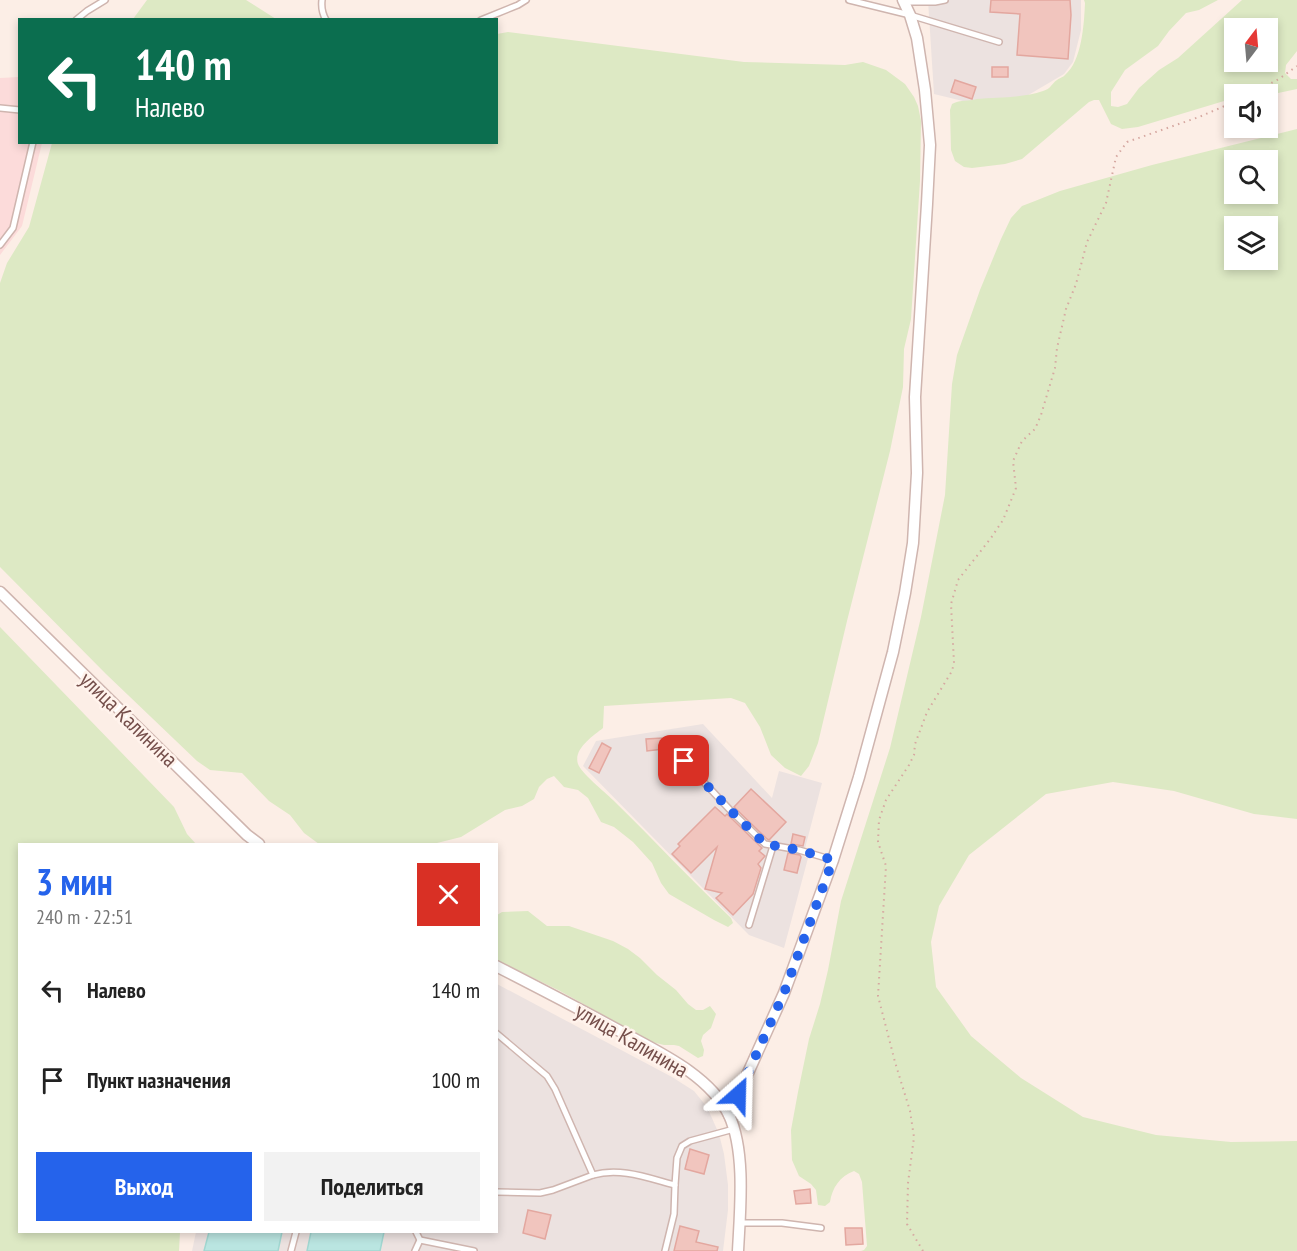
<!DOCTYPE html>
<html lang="ru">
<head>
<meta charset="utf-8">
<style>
  :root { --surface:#fff; --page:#f2f2f2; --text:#222; --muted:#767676; --accent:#2563eb }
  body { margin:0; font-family:"PT Sans Narrow",sans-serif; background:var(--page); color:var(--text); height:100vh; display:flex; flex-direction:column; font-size:22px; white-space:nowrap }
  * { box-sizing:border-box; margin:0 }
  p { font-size:20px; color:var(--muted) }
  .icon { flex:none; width:33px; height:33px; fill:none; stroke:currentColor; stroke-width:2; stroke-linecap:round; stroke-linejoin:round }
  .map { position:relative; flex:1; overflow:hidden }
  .drawer { position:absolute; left:18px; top:843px; width:480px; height:390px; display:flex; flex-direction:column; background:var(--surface); border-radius:0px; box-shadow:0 3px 9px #0003 }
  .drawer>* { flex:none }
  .guide { position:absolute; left:18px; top:18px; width:480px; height:126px; border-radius:0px; box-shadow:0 3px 9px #0003; background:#0b6e4f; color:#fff; overflow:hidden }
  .needle { width:39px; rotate:16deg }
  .fabs { position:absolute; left:1224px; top:18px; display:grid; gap:12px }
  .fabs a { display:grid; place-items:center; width:54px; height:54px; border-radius:0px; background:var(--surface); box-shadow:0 3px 9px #0003; font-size:30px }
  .pin { position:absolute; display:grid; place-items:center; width:51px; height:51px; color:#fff; margin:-26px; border-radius:12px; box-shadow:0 3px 9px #0006 }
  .me { position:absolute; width:66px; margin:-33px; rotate:25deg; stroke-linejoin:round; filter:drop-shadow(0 0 4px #0008) }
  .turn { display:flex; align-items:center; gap:21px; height:126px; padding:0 18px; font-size:27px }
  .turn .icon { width:78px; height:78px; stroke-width:2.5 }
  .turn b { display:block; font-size:42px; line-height:51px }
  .round { display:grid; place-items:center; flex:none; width:63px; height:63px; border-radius:0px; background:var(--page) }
  .headline { display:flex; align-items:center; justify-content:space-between; height:102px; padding:0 18px }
  h1 { font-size:36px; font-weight:600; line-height:45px; color:var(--accent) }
  .action { display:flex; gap:12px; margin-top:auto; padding:12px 18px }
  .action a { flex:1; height:69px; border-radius:0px; background:var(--accent); color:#fff; font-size:24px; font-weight:600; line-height:69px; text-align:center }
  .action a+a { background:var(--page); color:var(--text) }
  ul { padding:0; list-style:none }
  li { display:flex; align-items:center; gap:18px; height:90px; padding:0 18px }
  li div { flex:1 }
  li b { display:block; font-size:22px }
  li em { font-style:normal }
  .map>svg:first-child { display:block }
</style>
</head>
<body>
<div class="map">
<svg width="1297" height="1251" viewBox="0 0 1297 1251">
  <rect width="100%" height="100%" fill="#fceee6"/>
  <polygon fill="#fcdbda" points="19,77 20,142 42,143 22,226 0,255 0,78"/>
  <g fill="#ece2e0">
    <polygon points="928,0 1081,0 1081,30 1073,62 1064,74 1025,97 967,102 934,94"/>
    <polygon points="703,724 772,798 779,771 822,783 803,856 808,858 784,948 749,935 583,766 596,741"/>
    <polygon points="497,984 672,1077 694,1091 707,1107 719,1134 724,1154 728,1185 728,1210 723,1251 192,1251 196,1232 496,1232"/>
  </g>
  <g fill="#dde9c4" fill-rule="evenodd">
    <polygon points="147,0 246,0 276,19 133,19"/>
    <path d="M 1084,0 L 1218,0 L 1199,10 L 1186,13 L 1169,31 L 1158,46 L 1125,70 L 1111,92 L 1111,106 L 1118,107 L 1127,104 L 1139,88 L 1159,70 L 1178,58 L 1242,0 L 1297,0 L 1297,51 L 1286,65 L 1285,73 L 1291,79 L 1297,79 L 1297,89 L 1269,95 L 1234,94 L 1234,98 L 1138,127 L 1122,129 L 1111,124 L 1099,100 L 1094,100 L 1089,102 L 1022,159 L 1005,164 L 972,168 L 964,167 L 955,161 L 951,150 L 950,110 L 952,104 C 961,99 969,102 977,99 C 998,97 1023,98 1043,91 C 1051,89 1051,84 1057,80 C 1061,77 1062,78 1065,75 C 1082,61 1084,24 1085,3 ZM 1268,28 L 1268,62 L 1234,62 L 1234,28 Z"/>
    <path d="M 508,32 L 744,62 L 845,65 L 863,62 L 886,70 L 905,84 L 914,97 L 918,106 L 921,121 L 920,181 L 911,319 L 904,349 L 903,387 L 890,451 L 847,621 L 818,743 L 809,766 L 801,776 L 785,768 L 771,755 L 760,727 L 745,703 L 731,698 L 604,706 L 603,728 C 593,736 573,749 578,764 C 581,773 605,792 613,800 C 653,839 691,880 731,918 L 733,923 L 728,927 L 714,920 L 669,894 L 661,883 L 652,863 L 633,842 L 614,827 L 601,822 L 588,798 L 578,790 L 564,787 L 554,776 L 547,779 L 539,787 L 534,799 L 522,806 L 505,810 L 461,837 L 433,844 L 319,844 L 304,833 L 290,815 L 269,801 L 242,773 L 210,770 L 197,761 L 106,674 L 0,567 L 0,283 L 7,263 L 29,227 L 52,143 L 496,142 L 497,34 Z"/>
    <path d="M 1297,129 L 1297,819 L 1254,814 L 1174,791 L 1113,782 L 1046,794 L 969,855 L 939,906 L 931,942 L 936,987 L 971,1036 L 1021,1078 L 1083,1117 L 1156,1135 L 1231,1142 L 1297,1141 L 1297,1251 L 861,1251 L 864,1250 L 867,1246 L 862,1182 L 859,1174 L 854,1171 C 840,1176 832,1188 830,1202 L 825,1206 L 818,1205 L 816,1190 L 811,1184 L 799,1176 L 792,1160 L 791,1130 L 798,1092 L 809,1039 L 820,1004 L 828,970 L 841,901 L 890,748 L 921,617 L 945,495 L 952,384 L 957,355 L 980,290 L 1001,239 L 1011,218 L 1022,206 L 1035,201 L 1060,191 L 1152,165 ZM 1268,160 L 1268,194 L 1234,194 L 1234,160 ZM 1268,226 L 1268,260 L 1234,260 L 1234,226 Z"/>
    <polygon points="0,627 174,807 187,834 196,844 20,844 20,1232 180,1232 179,1251 0,1251"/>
    <polygon points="528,911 547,926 569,926 613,941 628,949 640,958 657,975 676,990 688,1004 696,1010 703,1010 710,1006 716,1014 711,1028 703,1035 701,1041 704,1050 703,1056 698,1058 679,1046 674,1045 664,1045 652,1042 560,991 497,960 497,915 502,912"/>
  </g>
  <g fill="#bae5e1" stroke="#a1d7d1" stroke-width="1.5">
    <polygon points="209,1232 282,1232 278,1251 204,1251"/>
    <polygon points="311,1232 384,1232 380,1251 307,1251"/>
  </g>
  <g fill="#f1c5be" stroke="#e3a79f" stroke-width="1.5">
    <polygon points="991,0 1070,0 1071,15 1068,59 1017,55 1020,14 990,12"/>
    <rect x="992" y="67" width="16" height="10"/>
    <polygon points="955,80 976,87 972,99 951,92"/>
    <polygon points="662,738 663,749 647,751 646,739"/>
    <polygon points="602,743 611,748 599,773 589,768"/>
    <polygon points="751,789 786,822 769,840 767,839 734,807"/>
    <polygon points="715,807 725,816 727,814 762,848 759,851 765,856 758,864 761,868 753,894 733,915 716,898 722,893 705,889 717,847 691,873 672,854 680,846 678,844"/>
    <polygon points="793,834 805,837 803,846 791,844"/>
    <polygon points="788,853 800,855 801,857 797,873 784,870"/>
    <polygon points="690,1149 709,1155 704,1174 685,1169"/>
    <polygon points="810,1189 811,1203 796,1204 794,1191"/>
    <polygon points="528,1210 551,1215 545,1239 523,1233"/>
    <polygon points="680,1226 699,1231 696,1242 718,1247 717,1251 674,1251"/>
    <polygon points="845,1228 862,1228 863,1244 846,1245"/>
  </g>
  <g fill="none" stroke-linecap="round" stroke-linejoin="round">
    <g stroke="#cfb5af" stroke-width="8">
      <g id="lane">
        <path d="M 322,0 C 321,8 322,13 326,20"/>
        <polyline points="849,0 910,15 999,42"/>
        <polyline points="904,2 935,2 945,0"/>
        <polyline points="76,20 87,11 105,0"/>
        <polyline points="481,20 518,5 526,0"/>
        <polyline points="0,108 20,110"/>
        <polyline points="0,245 13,228 33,142"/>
        <polyline points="684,761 731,811 765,844 799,850 833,860"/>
        <polyline points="749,925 773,846"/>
        <path d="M 496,1033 L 547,1076 L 555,1089 L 593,1175 C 620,1167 648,1178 675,1185 L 677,1158 L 682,1146 L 690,1141 L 734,1129"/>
        <polyline points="496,1192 540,1193 553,1190 593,1175"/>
        <polyline points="739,1223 782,1223 821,1228"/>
        <polyline points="416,1232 420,1240 474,1251"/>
        <polyline points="291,1251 296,1232"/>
        <polyline points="415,1251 420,1240"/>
        <polyline points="665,1251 674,1214 675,1185"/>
      </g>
    </g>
    <g stroke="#cfb5af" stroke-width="13">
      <g id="street">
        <polyline points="0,592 247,835 259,844"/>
        <path d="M 496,966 C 537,987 578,1008 618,1030 C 656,1051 709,1074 729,1115 C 746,1152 740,1211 738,1251"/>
        <polyline points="729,1115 784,993 833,860 859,777 893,652 905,593 913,543 917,473 915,397 927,204 930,145 925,90 917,38 910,15 903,0"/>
      </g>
    </g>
    <g stroke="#d6a8a1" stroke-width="2" stroke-dasharray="1.5 4.5" stroke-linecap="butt">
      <polyline points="1250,94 1279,79 1297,66"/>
      <polyline points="923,1251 907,1224 908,1183 914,1137 910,1111 895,1062 878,996 886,866 878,842 879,820 886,800 909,765 914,755 915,744 927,712 952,671 954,663 951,604 958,580 991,538 1003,520 1010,503 1016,488 1013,461 1022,441 1035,429 1041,415 1055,368 1057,348 1066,309 1076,284 1087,242 1106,203 1116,157 1127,142 1199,117 1234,102"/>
    </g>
    <use href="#lane" stroke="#fff" stroke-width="5"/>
    <use href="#street" stroke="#fff" stroke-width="10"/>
  </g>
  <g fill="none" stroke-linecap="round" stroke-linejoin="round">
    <polyline stroke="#2563eb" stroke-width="10" stroke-dasharray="0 18" points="684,761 731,811 765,844 799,850 833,860 784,993 738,1095"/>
  </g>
  <g text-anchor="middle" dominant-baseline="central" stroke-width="5" stroke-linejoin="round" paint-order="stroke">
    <g font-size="22" fill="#754f4b" stroke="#fff3ec">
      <text transform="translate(129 719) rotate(44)">улица Калинина</text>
      <text transform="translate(632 1040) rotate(30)">улица Калинина</text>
    </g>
  </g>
</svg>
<div class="fabs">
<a><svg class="needle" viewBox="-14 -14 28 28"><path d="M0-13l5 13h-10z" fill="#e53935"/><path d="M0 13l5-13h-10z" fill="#767676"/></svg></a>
<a><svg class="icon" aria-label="sound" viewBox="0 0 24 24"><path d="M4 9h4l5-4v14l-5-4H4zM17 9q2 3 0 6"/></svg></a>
<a><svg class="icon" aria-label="search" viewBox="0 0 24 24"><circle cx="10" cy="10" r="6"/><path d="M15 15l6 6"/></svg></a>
<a><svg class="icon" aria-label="layers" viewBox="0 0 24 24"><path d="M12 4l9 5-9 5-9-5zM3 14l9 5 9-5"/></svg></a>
</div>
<div class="pin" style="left:684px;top:761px;background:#d93025"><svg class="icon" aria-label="arrive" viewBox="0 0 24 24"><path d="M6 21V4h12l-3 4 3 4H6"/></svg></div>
<svg class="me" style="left:738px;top:1095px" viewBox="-20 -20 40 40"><path d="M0-17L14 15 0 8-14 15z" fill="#2563eb" stroke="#fff" stroke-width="4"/></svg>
<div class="guide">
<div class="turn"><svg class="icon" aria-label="left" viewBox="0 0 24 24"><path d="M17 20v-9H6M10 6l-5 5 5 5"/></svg><div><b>140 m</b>Налево</div></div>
</div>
<section class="drawer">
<div class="headline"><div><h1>3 мин</h1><p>240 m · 22:51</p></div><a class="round" style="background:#d93025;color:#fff"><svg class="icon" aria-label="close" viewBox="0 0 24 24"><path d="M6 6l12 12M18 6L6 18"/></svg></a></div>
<ul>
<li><svg class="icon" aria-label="left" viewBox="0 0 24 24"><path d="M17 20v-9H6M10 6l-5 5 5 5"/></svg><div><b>Налево</b></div><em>140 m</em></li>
<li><svg class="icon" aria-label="arrive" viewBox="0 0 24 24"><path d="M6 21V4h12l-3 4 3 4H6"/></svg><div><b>Пункт назначения</b></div><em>100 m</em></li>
</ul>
<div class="action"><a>Выход</a><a>Поделиться</a></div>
</section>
</div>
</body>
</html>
